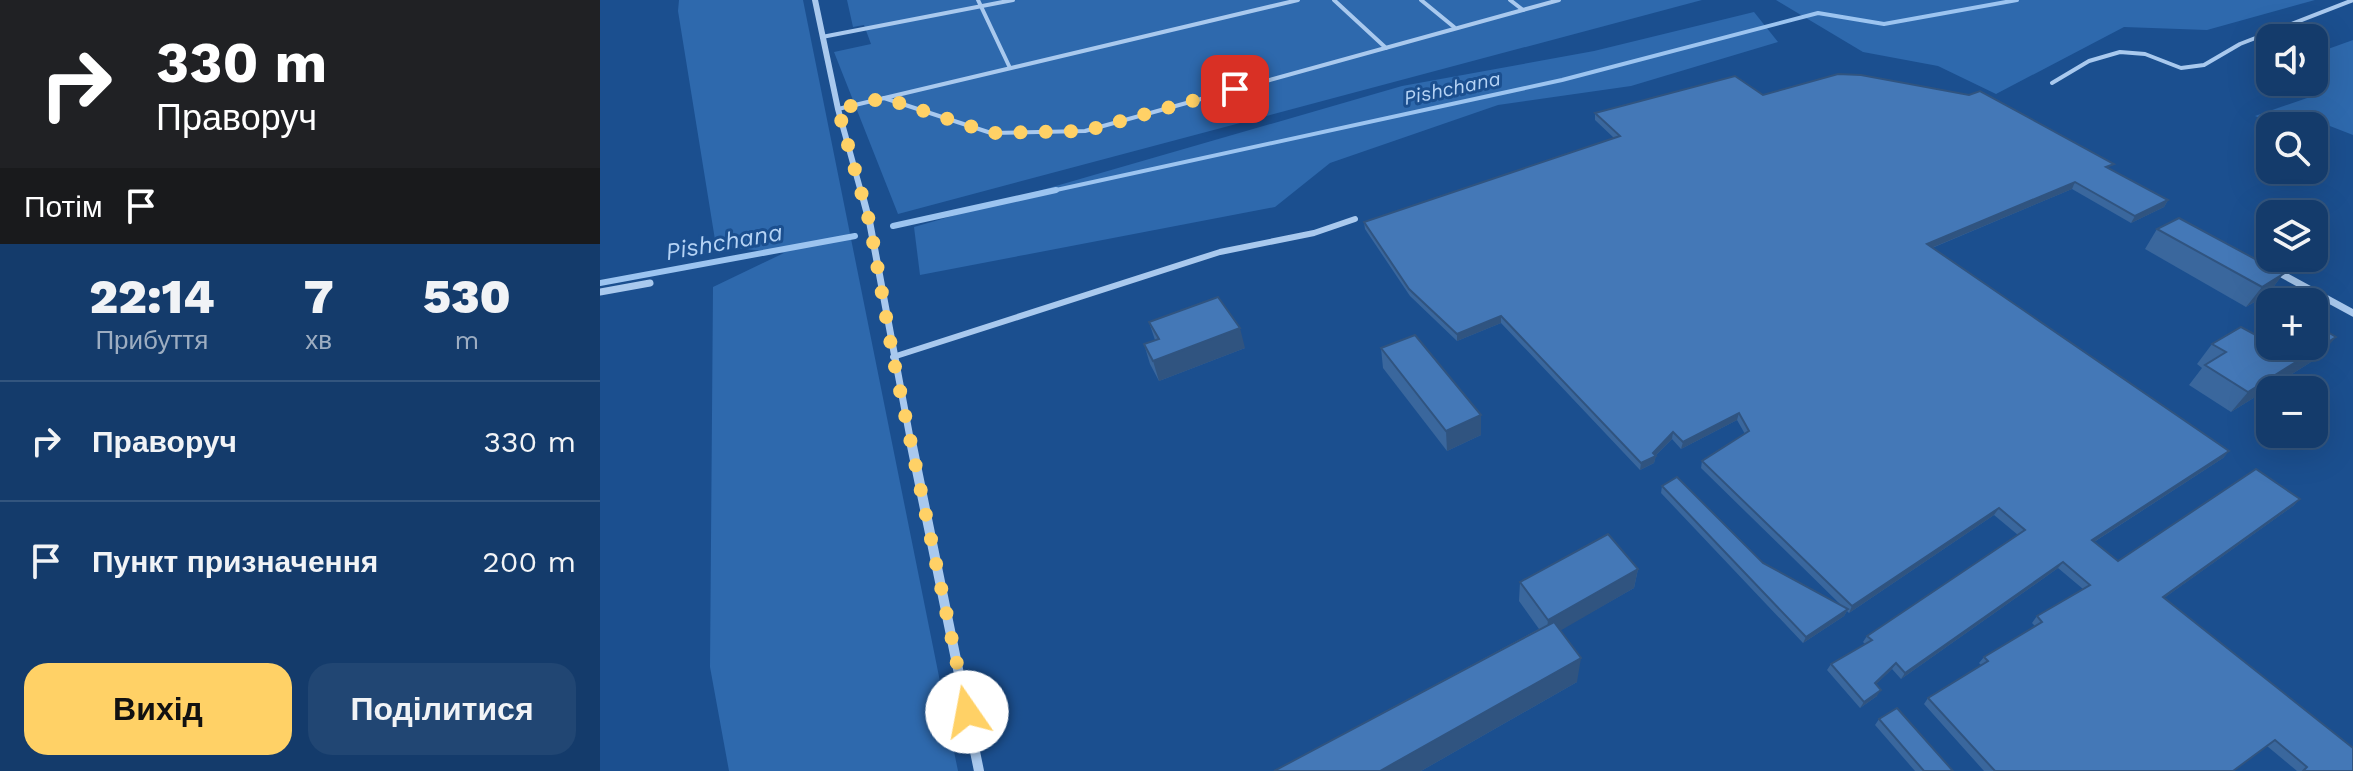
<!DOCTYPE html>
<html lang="uk">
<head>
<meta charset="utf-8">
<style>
  :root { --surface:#143b6b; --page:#214673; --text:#f1f3f6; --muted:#9dadc1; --line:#33557e; --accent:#ffd166 }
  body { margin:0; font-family:"Work Sans",sans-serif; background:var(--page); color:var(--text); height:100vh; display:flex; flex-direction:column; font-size:30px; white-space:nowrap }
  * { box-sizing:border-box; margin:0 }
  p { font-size:26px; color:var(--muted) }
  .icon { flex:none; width:44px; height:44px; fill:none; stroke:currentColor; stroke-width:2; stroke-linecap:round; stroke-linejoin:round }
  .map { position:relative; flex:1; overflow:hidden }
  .side { display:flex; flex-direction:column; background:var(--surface); width:600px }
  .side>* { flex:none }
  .guide { background:#202124; color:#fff; overflow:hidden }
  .fabs { position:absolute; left:1656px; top:24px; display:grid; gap:16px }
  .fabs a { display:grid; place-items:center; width:72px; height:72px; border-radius:16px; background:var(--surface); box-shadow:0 8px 32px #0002,0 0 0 2px var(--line); font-size:40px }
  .pin { position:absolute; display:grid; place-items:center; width:68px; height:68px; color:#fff; margin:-34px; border-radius:16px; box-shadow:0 4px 12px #0006 }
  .me { position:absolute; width:88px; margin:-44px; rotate:348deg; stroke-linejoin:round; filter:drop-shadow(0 0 6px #0008) }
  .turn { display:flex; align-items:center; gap:28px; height:168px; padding:0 24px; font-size:36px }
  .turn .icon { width:104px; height:104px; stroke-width:2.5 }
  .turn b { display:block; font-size:56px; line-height:68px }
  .then { display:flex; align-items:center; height:76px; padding:0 24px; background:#0003; gap:16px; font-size:30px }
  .eta { display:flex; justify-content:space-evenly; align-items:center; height:136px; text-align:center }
  .eta b { font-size:48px; font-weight:800; line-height:56px }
  .button { display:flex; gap:16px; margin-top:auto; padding:16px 24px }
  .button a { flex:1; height:92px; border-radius:24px; background:var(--accent); color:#111; font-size:32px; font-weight:800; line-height:92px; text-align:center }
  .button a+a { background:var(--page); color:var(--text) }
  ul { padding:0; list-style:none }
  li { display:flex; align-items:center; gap:24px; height:120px; padding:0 24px; border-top:2px solid var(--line) }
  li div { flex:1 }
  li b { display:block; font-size:30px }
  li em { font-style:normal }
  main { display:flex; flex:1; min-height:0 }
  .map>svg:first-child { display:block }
</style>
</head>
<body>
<main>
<section class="side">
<div class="guide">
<div class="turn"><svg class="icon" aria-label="right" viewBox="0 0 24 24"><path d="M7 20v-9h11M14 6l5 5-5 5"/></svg><div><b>330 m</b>Праворуч</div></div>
<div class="then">Потім<svg class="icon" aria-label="arrive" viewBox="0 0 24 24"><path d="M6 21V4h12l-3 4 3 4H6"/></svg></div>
</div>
<div class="eta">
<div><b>22:14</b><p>Прибуття</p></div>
<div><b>7</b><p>хв</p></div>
<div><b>530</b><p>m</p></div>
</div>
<ul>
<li><svg class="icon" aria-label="right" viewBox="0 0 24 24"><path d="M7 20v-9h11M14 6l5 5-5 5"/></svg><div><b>Праворуч</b></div><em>330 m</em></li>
<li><svg class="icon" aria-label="arrive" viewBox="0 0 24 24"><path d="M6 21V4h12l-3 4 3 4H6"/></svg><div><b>Пункт призначення</b></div><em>200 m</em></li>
</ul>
<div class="button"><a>Вихід</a><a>Поділитися</a></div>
</section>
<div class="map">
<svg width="1753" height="771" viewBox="0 0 1753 771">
  <rect width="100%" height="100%" fill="#1b4f8f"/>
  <g fill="#2e69ad">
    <polygon points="79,0 203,0 358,771 129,771 110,667 113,287 184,253 116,246 78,11"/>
    <polygon points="247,0 1102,0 298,214 234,52 271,44 264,25 253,27"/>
    <polygon points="1176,0 1715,0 1607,30 1524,27 1396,94 1338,66 1263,52"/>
    <polygon points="1154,12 1178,42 1031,86 898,105 730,163 675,207 320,275 314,227 802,86 994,51"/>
    <polygon points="1753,40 1753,135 1717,121 1675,124 1655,116 1713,96 1706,84 1714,82 1714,54"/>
  </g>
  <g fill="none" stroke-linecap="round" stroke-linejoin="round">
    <polyline stroke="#9cc4f0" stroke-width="4" points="447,192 962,80 1218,13 1284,24 1417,0"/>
    <g stroke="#9cc4f0" stroke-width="6">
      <polyline points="293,226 456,190"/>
      <polyline points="0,283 255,236"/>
    </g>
    <g stroke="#a9c9ee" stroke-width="4">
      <polyline points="378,0 410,68"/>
      <polyline points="734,0 786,48"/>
      <polyline points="821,0 854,27"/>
      <polyline points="910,0 923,10"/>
      <polyline points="222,37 413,0"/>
      <polyline points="1452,83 1489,61 1520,52 1545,54 1581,68 1604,65 1640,44 1753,0"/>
      <polyline points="284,98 391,133 485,131 959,0"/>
      <polyline points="238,109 698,0"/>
    </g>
    <polyline stroke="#a9c9ee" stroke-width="6" points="293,357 620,252 714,233 755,219"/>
    <polyline stroke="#a9c9ee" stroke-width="6" points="215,0 238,109 261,192"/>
    <g stroke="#a9c9ee" stroke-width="7">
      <polyline points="261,190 270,224 311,443"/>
      <polyline points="1676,271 1753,313"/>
      <polyline points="0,292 50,283"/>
    </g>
    <polyline stroke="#a9c9ee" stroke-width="10" points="311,441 379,771"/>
  </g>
  <g fill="#3a679d">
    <polygon points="1163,95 1510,169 1568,200 1564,207 1531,223 1472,189 1332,248 1629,451 1623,458 1494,542 1518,561 1700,499 1693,506 1564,598 1753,771 1697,771 1667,746 1633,771 1384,771 1324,704 1328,698 1381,665 1379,663 1384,657 1435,626 1432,623 1437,616 1483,589 1458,568 1301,679 1292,669 1276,684 1277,696 1260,708 1227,670 1231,664 1265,644 1263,642 1267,636 1418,535 1394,515 1249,613 1247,611 1244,616 1203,643 1061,493 1062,486 1163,563 1242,606 1101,468 1102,461 1145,434 1137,420 1081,449 1072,439 1056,455 1054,463 1040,470 901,323 857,341 810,296 765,229 764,222 1014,138 995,120 995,113"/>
    <polygon points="1557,229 1683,274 1668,294 1646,307 1545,249"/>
    <polygon points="549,322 645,348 559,381 550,364 544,344 555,340"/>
    <polygon points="1654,334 1719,357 1631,412 1589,385 1602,368 1597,364 1612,344"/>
    <polygon points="781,348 881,415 881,435 847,451 783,368"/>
    <polygon points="1038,569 1034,588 960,630 977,682 821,771 674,771 939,629 919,601 920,582"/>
    <polygon points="1279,719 1353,771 1315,771 1275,725"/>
  </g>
  <g fill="#305480">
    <polygon points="1475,182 1472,189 1324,251 1327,244"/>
    <polygon points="1568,200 1564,207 1531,223 1535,216"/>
    <polygon points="1683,274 1668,294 1646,307 1662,287"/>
    <polygon points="901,316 901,323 857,341 857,334"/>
    <polygon points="640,328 645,348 559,381 553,361"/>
    <polygon points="1736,337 1719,357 1631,412 1648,392"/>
    <polygon points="1139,413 1137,420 1081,449 1083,442"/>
    <polygon points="881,415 881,435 847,451 846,431"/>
    <polygon points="1073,432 1072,439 1055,456 1056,456 1054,463 1040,470 1041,463"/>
    <polygon points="1629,451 1623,458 1486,547 1492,540"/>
    <polygon points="1700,499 1693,506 1557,603 1563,597"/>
    <polygon points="1399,508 1394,515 1249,613 1252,606"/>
    <polygon points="1463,562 1458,568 1301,679 1305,673"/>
    <polygon points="1038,569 1034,588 946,639 948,620"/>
    <polygon points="1248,609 1244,616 1203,643 1206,637"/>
    <polygon points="981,658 977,682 821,771 780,771"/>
    <polygon points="1296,663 1292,669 1271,689 1275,683"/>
    <polygon points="1281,690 1277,696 1260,708 1264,702"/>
  </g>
  <g fill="#4478b7" stroke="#305480" stroke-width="2">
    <polygon points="1238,74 1261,75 1369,95 1380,91 1514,164 1506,167 1568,200 1535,216 1475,182 1327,244 1629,451 1492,540 1518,561 1656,469 1700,499 1563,597 1753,748 1753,771 1703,771 1707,767 1675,740 1633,771 1395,771 1328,698 1388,661 1384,657 1442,622 1437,616 1490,585 1463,562 1305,673 1296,663 1275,683 1281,690 1264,702 1231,664 1272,640 1267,636 1425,530 1399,508 1252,606 1102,461 1149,431 1139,413 1083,442 1073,432 1053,453 1056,456 1041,463 901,316 857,334 809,289 764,222 1020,136 995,113 1135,76 1163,95"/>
    <polygon points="1579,218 1683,274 1662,287 1557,229"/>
    <polygon points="618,297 640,328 553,361 544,344 559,339 549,322"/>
    <polygon points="1714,324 1736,337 1648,392 1605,365 1626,352 1612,344 1641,327 1654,334 1670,325 1670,346 1714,346"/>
    <polygon points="815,335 881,415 846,431 781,348"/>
    <polygon points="1077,477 1163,563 1248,609 1206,637 1062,486"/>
    <polygon points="1008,534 1038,569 948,620 920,582"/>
    <polygon points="954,622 981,658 780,771 674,771"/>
    <polygon points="1297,708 1353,771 1324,771 1279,719"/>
  </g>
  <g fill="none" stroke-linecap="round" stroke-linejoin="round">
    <polyline stroke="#ffd166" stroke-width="14" stroke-dasharray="0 25.2" points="367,712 293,357 270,224 238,109 284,98 391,133 485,131 635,89"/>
  </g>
  <g text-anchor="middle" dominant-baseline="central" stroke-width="6" stroke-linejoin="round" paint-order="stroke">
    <g font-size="20" font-style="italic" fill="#b5d3f5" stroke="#1b4f8f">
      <text transform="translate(852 88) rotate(-12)">Pishchana</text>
    </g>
    <g font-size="24" font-style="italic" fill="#b5d3f5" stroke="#1b4f8f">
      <text transform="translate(124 242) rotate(-10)">Pishchana</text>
    </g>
  </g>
</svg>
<div class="fabs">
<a><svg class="icon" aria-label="sound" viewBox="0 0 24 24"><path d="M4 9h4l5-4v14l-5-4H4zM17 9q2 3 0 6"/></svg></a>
<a><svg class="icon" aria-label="search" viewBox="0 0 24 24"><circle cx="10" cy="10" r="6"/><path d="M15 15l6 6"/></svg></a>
<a><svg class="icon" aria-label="layers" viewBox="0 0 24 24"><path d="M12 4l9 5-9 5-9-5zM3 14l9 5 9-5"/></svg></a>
<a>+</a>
<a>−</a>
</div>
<div class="pin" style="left:635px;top:89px;background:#d93025"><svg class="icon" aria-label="arrive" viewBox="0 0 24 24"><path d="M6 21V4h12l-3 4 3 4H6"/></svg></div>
<svg class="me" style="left:367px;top:712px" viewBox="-20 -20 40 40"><circle r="19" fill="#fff"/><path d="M0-13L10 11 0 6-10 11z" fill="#ffd166"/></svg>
</div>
</main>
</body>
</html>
